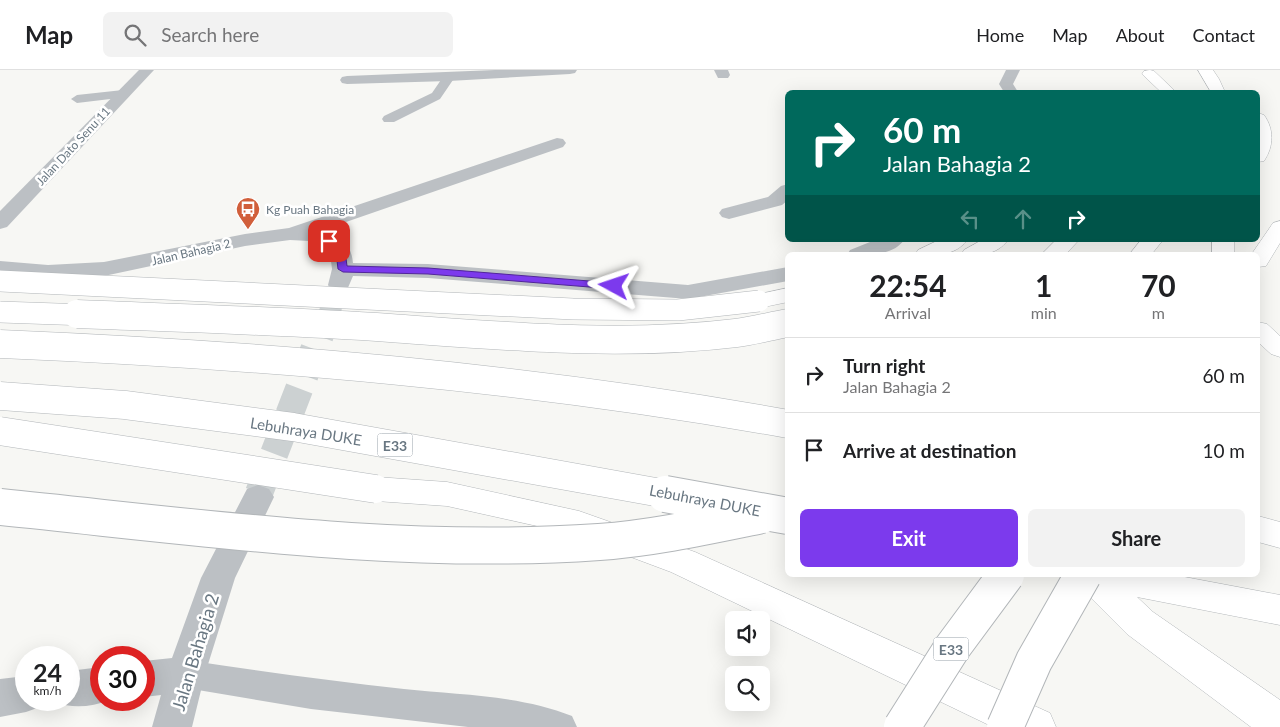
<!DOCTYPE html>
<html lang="en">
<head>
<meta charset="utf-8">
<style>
  :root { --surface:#fff; --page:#f2f2f2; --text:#202124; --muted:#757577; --line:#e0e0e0; --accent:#7c3aed }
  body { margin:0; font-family:Lato,sans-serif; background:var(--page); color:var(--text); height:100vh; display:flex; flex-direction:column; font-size:19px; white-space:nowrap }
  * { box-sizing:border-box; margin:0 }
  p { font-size:16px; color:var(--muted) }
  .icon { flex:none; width:28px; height:28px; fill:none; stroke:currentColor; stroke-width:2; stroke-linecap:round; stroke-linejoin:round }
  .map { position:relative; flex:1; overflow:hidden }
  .details { position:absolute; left:785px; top:182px; width:475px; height:325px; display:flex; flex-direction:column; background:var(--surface); border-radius:8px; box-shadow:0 5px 20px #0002 }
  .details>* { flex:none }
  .banner { position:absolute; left:785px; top:20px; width:475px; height:152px; border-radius:8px; box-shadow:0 5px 20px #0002; background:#00695c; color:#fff; overflow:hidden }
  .controls { position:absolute; left:725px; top:541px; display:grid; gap:10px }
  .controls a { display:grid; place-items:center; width:45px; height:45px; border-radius:8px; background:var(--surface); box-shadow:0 5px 20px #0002; font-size:25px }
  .speed { position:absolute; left:15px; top:576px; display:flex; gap:10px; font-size:25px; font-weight:700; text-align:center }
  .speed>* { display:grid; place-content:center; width:65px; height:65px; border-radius:50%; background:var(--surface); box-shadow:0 5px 20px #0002; line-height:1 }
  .speed small { font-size:12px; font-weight:400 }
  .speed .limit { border:8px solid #d22; background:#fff; color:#111 }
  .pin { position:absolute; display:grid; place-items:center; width:42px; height:42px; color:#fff; margin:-21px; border-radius:10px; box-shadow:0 2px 8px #0006 }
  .me { position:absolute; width:55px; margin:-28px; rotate:275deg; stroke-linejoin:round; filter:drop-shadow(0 0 4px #0008) }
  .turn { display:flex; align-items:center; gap:18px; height:105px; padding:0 15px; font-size:22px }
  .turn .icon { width:65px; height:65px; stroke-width:2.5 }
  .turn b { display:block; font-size:35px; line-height:42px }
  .lanes { display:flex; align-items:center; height:48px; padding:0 15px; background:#0003; justify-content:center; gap:25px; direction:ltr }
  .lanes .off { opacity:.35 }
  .eta { display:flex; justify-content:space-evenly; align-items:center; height:85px; text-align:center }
  .eta b { font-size:30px; font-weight:700; line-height:35px }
  .primary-button { display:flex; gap:10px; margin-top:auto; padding:10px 15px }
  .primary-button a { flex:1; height:58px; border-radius:8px; background:var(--accent); color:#fff; font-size:20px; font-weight:700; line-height:58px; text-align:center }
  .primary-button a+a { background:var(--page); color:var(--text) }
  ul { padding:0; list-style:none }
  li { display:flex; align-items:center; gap:15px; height:75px; padding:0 15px; border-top:1px solid var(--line) }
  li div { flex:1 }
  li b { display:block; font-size:19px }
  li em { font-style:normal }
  header { display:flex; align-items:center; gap:30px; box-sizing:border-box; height:70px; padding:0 25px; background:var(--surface); border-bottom:1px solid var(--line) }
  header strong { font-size:24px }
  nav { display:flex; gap:28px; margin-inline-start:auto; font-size:18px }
  .search { width:350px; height:45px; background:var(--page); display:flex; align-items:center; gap:12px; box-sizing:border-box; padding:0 18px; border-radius:8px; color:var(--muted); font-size:19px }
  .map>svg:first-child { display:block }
</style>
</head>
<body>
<header>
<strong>Map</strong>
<div class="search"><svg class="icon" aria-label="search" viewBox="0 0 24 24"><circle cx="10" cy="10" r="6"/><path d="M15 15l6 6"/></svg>Search here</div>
<nav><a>Home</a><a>Map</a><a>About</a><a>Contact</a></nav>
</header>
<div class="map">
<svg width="1280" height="657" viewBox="0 0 1280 657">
  <rect width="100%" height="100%" fill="#f7f7f4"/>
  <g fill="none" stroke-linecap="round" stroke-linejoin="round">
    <polyline stroke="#ccd1d2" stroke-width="21" stroke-dasharray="21 11" stroke-linecap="butt" points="328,246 339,217"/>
    <polyline stroke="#ccd1d2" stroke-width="28" stroke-dasharray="28 14" stroke-linecap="butt" points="259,423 328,244"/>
    <g stroke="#b2b6b9" stroke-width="1">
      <g id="motorway">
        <polygon points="1150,0 1154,1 1176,22 1161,22 1142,4 1144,1"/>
        <polygon points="1198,0 1213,0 1219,9 1225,22 1211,22"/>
        <path d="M 1258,43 L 1264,45 C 1274,59 1274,76 1264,91 L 1258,92 Z"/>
        <polygon points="1280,151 1280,173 1266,196 1258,197 1258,185 1251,185 1273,153"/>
        <path d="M 939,170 L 967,170 C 955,187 933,185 915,185 L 918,180 Z"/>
        <path d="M 982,170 L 1008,170 C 996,186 979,185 961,185 L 964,180 Z"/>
        <polygon points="1056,170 1079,170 1065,185 1041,185"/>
        <polygon points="1141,170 1163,170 1151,185 1129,185"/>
        <rect x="1212" y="170" width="22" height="15"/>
        <polygon points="788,218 788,232 759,238 751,236 747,231 751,226"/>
        <polygon points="1258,252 1267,254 1280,266 1280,287 1271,284 1258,272"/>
        <polygon points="376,407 447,412 579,441 695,482 1050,643 1056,657 993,657 671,502 564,462 447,436 376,431 365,427 360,419 365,411"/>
        <polygon points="1258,446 1280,452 1280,478 1258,472"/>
        <polygon points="1073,505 1174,505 1280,525 1280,555 1137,527 1153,542 1280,630 1280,657 1251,657 1127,564 1078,515"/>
      </g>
    </g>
    <g fill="#bcc0c4" fill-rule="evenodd">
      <polygon points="449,3 455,7 440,29 394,52 384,52 382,49 384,46 432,23 445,4"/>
      <polygon points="123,20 127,21 129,24 127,27 77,33 71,29 77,25"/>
      <path d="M 186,590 C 259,601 331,611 404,619 C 459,625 520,625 572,646 L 577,657 L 468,657 L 311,639 L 186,618 L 175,614 L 170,604 L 175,594 Z"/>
    </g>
    <g fill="#bcc0c4" fill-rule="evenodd">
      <polygon points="139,0 154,0 7,157 0,159 0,141"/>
      <polygon points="495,0 577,0 575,3 570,4 449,11 347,14 342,13 340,10 342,7 347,6"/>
      <polygon points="714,0 728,0 730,5 728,8 718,8"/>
      <polygon points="1006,0 1020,0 1013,14 1018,22 1004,22 999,14"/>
      <path d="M 557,68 L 563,69 L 566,73 L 563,77 L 320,161 C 339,167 351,171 353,193 L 428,194 L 688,215 L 788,197 L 788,211 L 688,229 L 428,208 L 353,206 L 347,220 L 339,222 L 331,220 L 328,215 L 332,199 L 330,183 L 322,175 L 309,171 L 290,170 L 245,176 L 104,206 L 48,209 L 0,205 L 0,191 L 48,195 L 104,192 L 245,164 L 289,158 Z"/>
      <polygon points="788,114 788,130 782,135 729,149 722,147 719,143 722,139 768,127 781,116"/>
      <path d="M 875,170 L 904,170 C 892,187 865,185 847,185 L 850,180 Z"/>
      <polygon points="258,415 269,419 274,427 235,508 205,604 192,657 152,657 161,625 144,627 144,591 172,588 201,508 247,419"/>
      <path d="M 101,597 L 101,630 L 109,630 C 92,637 72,639 55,632 L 54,630 L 69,630 L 69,601 Z"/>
      <polygon points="26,606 26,630 43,630 40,637 26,642 0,647 0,609"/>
    </g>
    <use href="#motorway" fill="#fff" fill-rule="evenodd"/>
    <g stroke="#b2b6b9" stroke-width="22" stroke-linecap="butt">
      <g id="motorway-bridge-far2">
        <polyline points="0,211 573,239 678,240 759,231"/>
        <polyline points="0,242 116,246"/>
      </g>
    </g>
    <g stroke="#b2b6b9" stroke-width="29" stroke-linecap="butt">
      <g id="motorway-bridge-far1">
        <path d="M 77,244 C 181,248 286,251 390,258 C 504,266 622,277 736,263 C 753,261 771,256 788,253"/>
        <path d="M 0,274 C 263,285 528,307 788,354"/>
        <polyline points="0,326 125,335 293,357 672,425"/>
        <polyline points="0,361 376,419"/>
      </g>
    </g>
    <g stroke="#b2b6b9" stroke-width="38" stroke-linecap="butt">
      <g id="motorway-bridge">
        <polyline points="665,424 788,446"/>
        <path d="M 0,437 C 199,457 399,486 599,472 C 654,468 708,456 762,445"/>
        <polyline points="902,657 952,578 1006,505"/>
        <polyline points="1005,657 1034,591 1083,505"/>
      </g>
    </g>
    <use href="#motorway-bridge-far2" stroke="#fff" stroke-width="21"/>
    <use href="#motorway-bridge-far1" stroke="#fff" stroke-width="28"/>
    <use href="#motorway-bridge" stroke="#fff" stroke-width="36"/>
  </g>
  <polygon fill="#7c3aed" stroke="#51269a" points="329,168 345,181 347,196 428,198 614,213 618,216 614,219 428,204 343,202 338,199 336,182 325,171"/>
  <defs>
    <g id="bus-pin" transform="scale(1.25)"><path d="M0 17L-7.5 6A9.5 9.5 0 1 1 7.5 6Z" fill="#d15f3b" stroke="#fff"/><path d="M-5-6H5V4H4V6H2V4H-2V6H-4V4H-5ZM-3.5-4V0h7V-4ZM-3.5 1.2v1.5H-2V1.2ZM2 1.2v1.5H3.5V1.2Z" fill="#fff"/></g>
  </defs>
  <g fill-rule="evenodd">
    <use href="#bus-pin" x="248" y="139"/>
  </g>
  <g text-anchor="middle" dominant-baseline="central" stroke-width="5" stroke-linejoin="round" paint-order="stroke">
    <g font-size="12" fill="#697782" stroke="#fff">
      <text transform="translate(73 76) rotate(-47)">Jalan Dato Senu 11</text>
      <text transform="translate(191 182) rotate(-13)">Jalan Bahagia 2</text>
    </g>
    <g font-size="12" fill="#697782" stroke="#fff" text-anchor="start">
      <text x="266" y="139">Kg Puah Bahagia</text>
    </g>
    <g fill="#fff" stroke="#96a0a8" stroke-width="1">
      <rect x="377.5" y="363.5" width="35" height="23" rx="4"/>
      <rect x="933.5" y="567.5" width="35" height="23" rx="4"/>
    </g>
    <g font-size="14" font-weight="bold" fill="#697782">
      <text x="395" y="375">E33</text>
      <text x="951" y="579">E33</text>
    </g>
    <g font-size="15" fill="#697782" stroke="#fff">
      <text transform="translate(306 361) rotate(9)">Lebuhraya DUKE</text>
      <text transform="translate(705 430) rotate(11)">Lebuhraya DUKE</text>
    </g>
    <g font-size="18" fill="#697782" stroke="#fff">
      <text transform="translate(195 582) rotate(-73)">Jalan Bahagia 2</text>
    </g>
  </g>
</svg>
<div class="controls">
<a><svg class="icon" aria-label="sound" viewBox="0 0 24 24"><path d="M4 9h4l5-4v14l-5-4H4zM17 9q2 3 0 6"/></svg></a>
<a><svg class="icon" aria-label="search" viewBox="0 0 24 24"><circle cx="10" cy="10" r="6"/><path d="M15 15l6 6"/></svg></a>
</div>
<div class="speed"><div>24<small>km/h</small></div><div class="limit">30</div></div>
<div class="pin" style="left:329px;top:171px;background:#d93025"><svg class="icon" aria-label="arrive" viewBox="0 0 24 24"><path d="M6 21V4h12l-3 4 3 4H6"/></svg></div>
<svg class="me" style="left:614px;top:216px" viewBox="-20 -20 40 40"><path d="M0-17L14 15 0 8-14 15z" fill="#7c3aed" stroke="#fff" stroke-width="4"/></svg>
<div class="banner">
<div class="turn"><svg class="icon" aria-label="right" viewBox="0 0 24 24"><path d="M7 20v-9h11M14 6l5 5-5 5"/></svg><div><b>60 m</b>Jalan Bahagia 2</div></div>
<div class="lanes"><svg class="icon off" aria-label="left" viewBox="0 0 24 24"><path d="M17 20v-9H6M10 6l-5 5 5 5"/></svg><svg class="icon off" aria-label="ahead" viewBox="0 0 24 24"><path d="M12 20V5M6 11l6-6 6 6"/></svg><svg class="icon" aria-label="right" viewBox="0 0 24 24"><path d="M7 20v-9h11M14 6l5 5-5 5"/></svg></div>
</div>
<section class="details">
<div class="eta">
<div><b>22:54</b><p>Arrival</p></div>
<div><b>1</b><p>min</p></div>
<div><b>70</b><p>m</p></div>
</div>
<ul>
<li><svg class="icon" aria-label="right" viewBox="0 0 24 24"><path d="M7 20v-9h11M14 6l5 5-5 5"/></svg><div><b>Turn right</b><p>Jalan Bahagia 2</p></div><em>60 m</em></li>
<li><svg class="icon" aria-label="arrive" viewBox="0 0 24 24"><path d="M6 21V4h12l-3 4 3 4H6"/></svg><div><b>Arrive at destination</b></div><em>10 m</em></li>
</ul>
<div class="primary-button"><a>Exit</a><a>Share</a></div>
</section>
</div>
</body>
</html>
